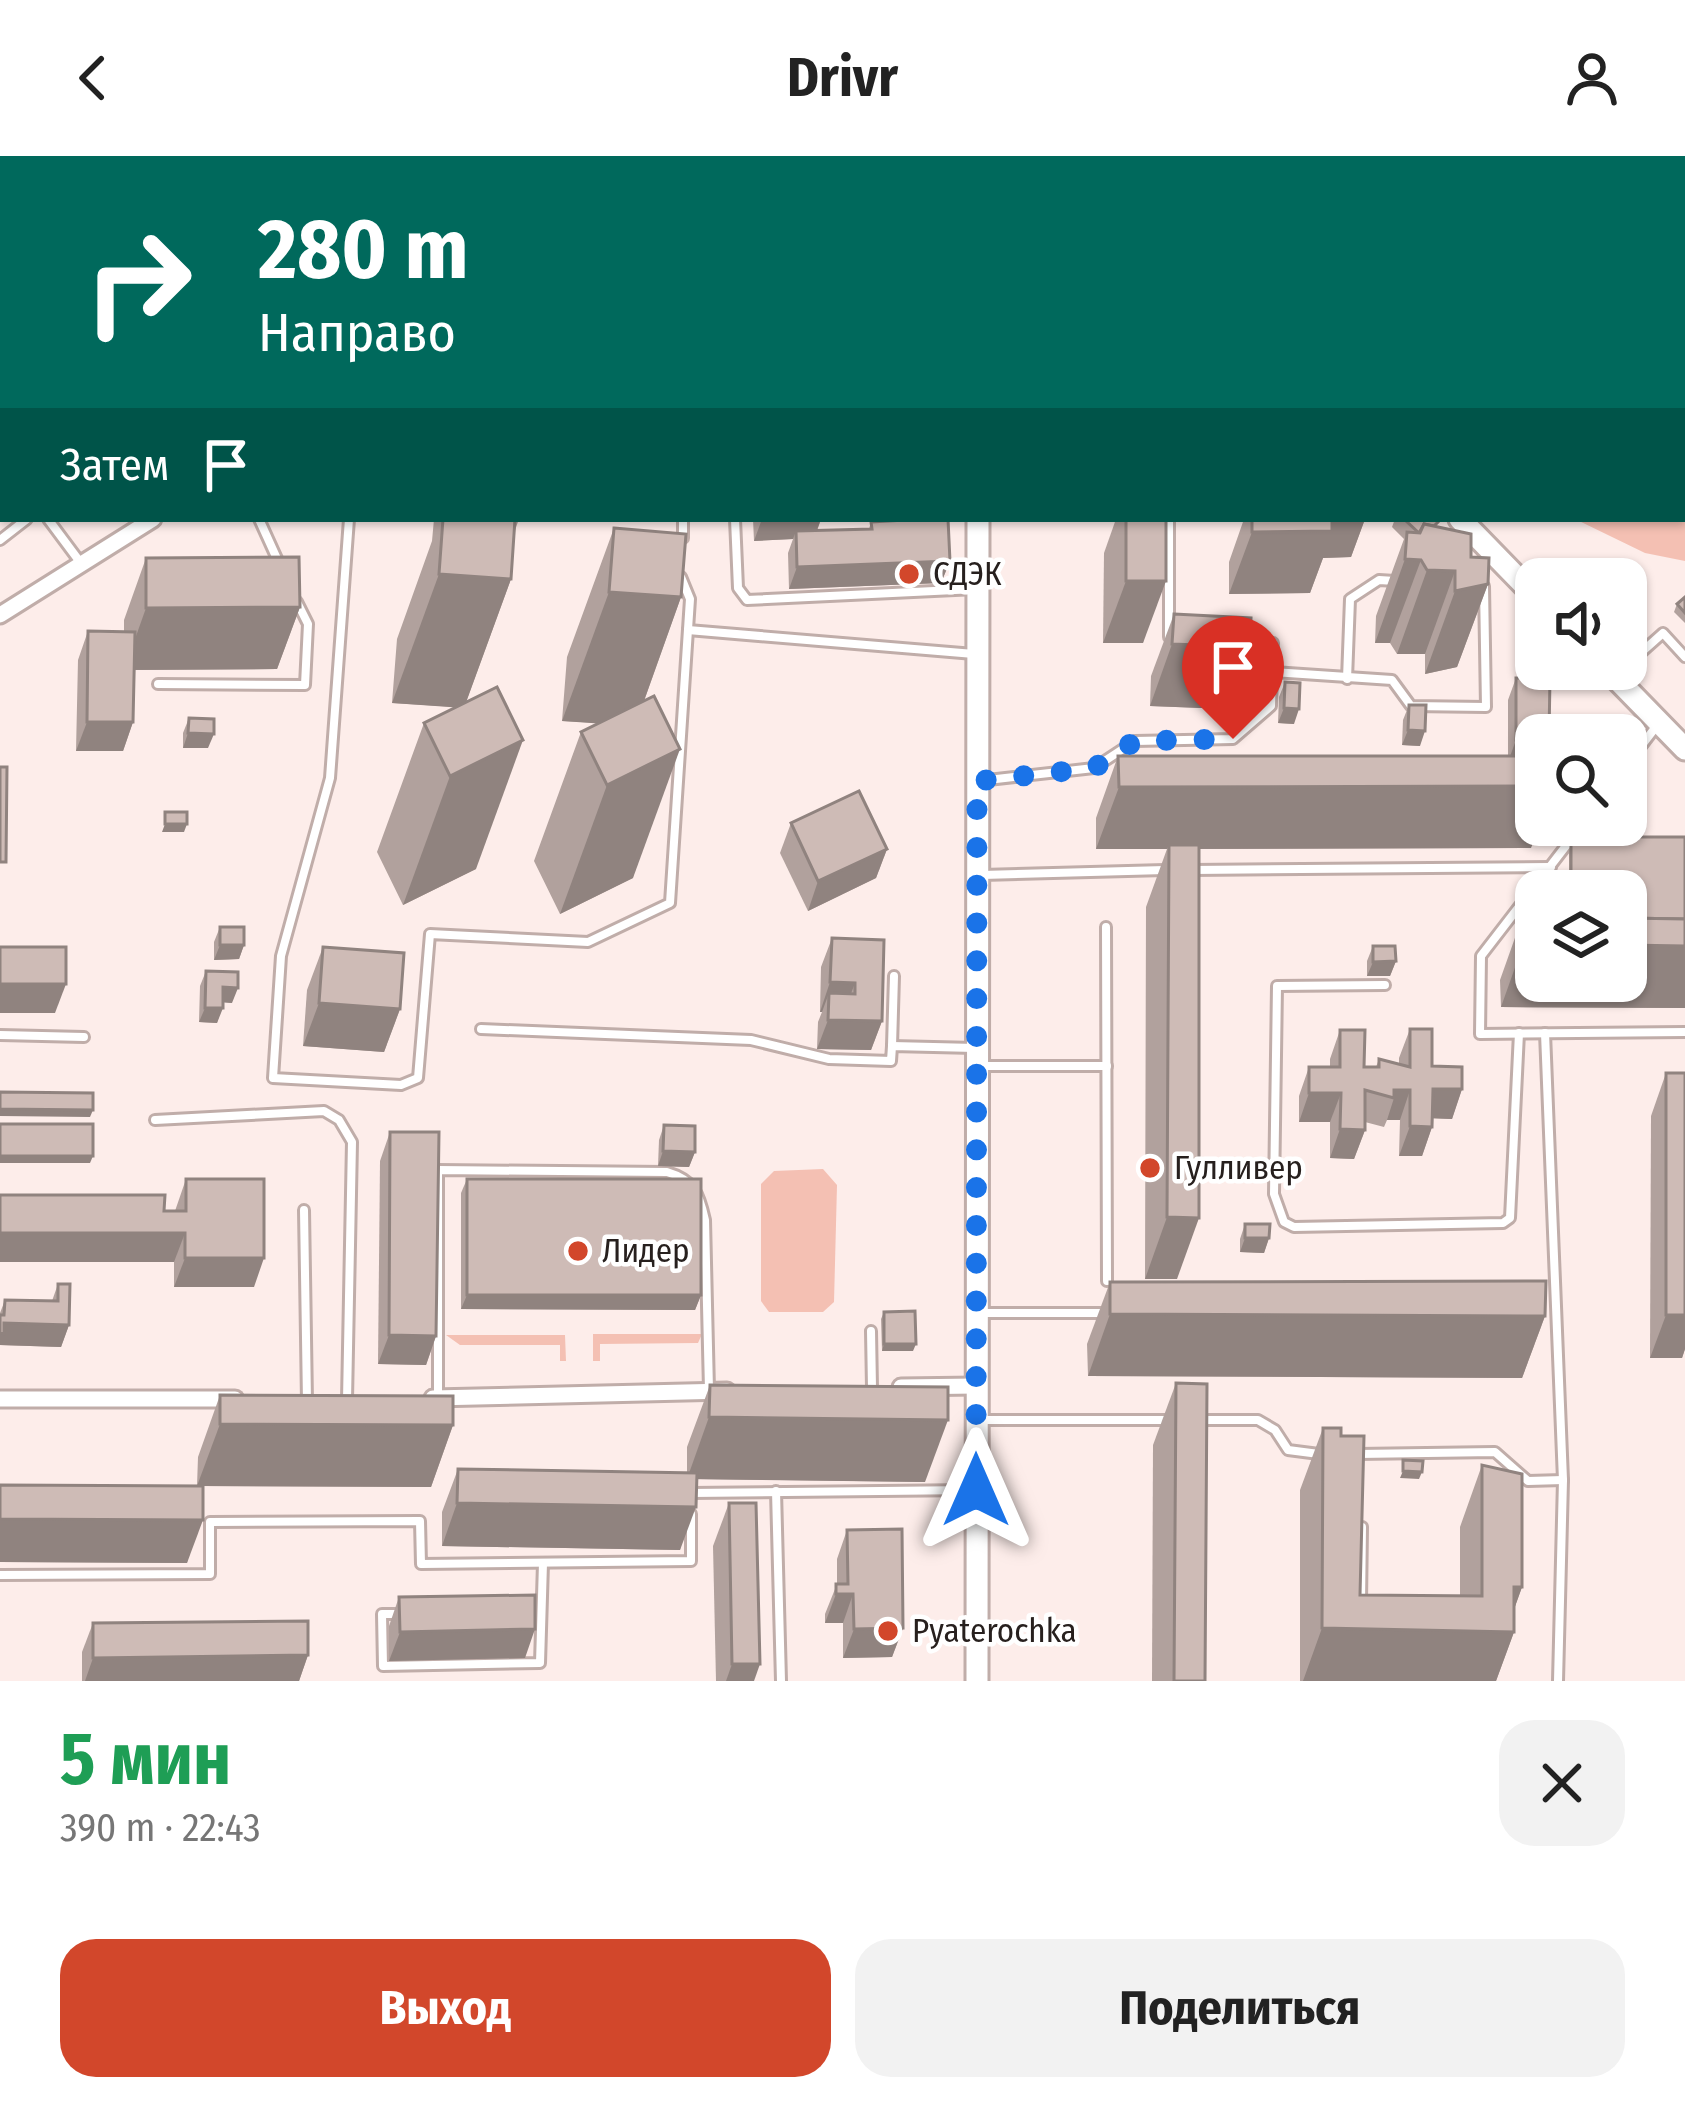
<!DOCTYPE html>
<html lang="ru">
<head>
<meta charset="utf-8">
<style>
  :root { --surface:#fff; --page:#f2f2f2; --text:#222; --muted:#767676; --accent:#d2472b }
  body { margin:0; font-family:"Fira Sans Condensed",sans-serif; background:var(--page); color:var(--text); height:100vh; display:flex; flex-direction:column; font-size:45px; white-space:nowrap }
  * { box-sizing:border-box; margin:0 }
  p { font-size:39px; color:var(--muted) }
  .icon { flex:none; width:66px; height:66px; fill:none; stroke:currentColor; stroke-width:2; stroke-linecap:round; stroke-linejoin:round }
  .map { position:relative; height:1525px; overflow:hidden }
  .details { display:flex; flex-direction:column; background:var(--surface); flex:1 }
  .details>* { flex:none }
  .banner { position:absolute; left:0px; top:0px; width:1686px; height:366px; box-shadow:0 3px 9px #0004; background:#00695c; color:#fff; overflow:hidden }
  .tools { position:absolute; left:1515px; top:402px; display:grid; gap:24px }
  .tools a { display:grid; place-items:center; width:132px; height:132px; border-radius:24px; background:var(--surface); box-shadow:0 3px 9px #0004; font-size:60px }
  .pin { position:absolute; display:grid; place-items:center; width:102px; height:102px; color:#fff; margin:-123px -51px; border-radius:50% 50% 50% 0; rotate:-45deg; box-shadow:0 0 12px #0007 }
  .pin .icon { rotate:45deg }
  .me { position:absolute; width:132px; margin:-66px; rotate:0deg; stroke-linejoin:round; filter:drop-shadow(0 0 9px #0008) }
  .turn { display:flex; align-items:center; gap:42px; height:252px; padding:0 60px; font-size:54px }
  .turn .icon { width:156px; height:156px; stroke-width:2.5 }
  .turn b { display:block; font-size:84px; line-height:102px }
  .then { display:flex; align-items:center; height:114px; padding:0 60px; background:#0003; gap:24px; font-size:45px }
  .round { display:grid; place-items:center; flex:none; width:126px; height:126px; border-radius:36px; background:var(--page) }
  .overview { display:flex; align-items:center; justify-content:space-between; height:204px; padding:0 60px }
  h1 { font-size:72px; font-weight:700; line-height:90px; color:#1e9e55 }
  .cta { display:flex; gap:24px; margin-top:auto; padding:24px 60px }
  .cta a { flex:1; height:138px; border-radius:36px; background:var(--accent); color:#fff; font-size:48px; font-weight:700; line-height:138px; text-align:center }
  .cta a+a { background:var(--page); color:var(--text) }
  header { display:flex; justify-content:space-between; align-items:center; height:156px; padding:0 60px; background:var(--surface); font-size:54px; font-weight:700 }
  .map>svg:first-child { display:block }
</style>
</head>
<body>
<header><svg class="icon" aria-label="back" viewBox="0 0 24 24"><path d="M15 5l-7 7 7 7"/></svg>Drivr<svg class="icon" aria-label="person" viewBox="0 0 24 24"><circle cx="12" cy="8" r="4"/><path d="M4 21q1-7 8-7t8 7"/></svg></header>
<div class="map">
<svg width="1685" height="1525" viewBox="0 0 1685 1525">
  <rect width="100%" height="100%" fill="#fdedea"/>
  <g fill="#f4c0b3">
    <polygon points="0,0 664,0 3,3 0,346"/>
    <polygon points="1205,0 1685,0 1685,405 1645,397 1575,363 1683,363 1683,3"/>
    <polygon points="823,1013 837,1029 834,1146 823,1156 769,1156 761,1145 761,1028 774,1015"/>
    <polygon points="593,1178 702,1178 698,1187 600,1188 600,1205 593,1205"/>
    <polygon points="446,1179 565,1179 566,1205 560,1205 560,1189 460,1189"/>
  </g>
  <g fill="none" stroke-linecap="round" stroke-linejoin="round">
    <g stroke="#c0ada9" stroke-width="14">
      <g id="lane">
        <polyline points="672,0 674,3"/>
        <polyline points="48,363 80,406"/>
        <polyline points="259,363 278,405"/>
        <polyline points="349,363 330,622 281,800 273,922 401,929 418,922 430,778 588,786 670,747 690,443 681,421"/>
        <polyline points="735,363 738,432 747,444 976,433"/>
        <polyline points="683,382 683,363"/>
        <polyline points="0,384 27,363"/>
        <polyline points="688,474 974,498"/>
        <polyline points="1169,481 1169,363"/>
        <polyline points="1626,510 1663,477 1685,501"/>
        <polyline points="1273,516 1392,524 1411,550 1486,551 1484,430"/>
        <polyline points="1347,523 1350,443 1379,424 1395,425"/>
        <polyline points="158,528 305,529 308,468 297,446"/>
        <polyline points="1626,610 1658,568"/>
        <polyline points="979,625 1094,612 1135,585 1233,583 1271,550 1273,487 1245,487"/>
        <polyline points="1582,669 1481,800 1480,878 1685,876"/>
        <polyline points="1192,714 1551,711"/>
        <polyline points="982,719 1165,714"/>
        <polyline points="1106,771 1107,1125"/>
        <polyline points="1385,829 1277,830 1274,1038 1284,1066 1294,1071 1503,1067 1510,1062 1519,877"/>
        <polyline points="481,873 751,884 829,903 891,905 892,890 975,892"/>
        <polyline points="1545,877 1563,1324 1558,1525"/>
        <polyline points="0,879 84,881"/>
        <polyline points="892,890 894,820"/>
        <polyline points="978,910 1107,910"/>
        <polyline points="155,964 324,955 339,964 352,986 347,1244"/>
        <polyline points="304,1054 307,1245"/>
        <polyline points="983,1157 1106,1157"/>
        <polyline points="871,1175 872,1232"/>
        <path d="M 438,1240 L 438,1014 L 667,1016 C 694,1024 699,1037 705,1064 L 709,1234"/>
        <polyline points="977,1264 1172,1264"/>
        <polyline points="1199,1264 1258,1264 1275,1274 1288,1294 1319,1298"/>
        <polyline points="1358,1298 1495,1296 1528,1325 1563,1324"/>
        <polyline points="776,1335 781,1525"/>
        <polyline points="691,1337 974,1334"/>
        <polyline points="0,1419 210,1418 210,1366 420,1365 421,1408 691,1405 691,1358"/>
        <polyline points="1361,1446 1362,1371"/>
        <polyline points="401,1458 382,1458 383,1510 540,1507 543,1407"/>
      </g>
    </g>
    <g stroke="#c0ada9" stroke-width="21">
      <g id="street">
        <polyline points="755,3 756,0"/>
        <polyline points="0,459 153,363"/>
        <polyline points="901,1231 976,1230"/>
        <polyline points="433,1242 727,1235"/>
        <polyline points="0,1243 235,1243"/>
      </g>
    </g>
    <g stroke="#c0ada9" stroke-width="27">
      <g id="secondary">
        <polyline points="840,0 843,3"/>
        <polyline points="1055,0 1055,3"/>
        <polyline points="1106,0 1109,3"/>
        <polyline points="1460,363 1536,441"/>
        <polyline points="1607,513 1685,593"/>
        <polyline points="977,1525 978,363"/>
      </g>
    </g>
    <use href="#lane" stroke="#fff" stroke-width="8"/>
    <use href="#street" stroke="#fff" stroke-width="15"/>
    <use href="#secondary" stroke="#fff" stroke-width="21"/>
  </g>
  <g fill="#b1a19d">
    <polygon points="434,363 519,363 514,377 511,423 466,546 476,713 403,749 377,696 424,567 456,551 392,547 397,483 432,385"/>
    <polygon points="753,363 821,363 817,375 869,373 871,366 900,363 948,363 950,405 941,427 789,433 788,397 793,383 754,385"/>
    <polygon points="1116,363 1166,363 1143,487 1103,487 1104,397"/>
    <polygon points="1244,363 1365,363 1351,401 1323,402 1310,437 1229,438 1229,406"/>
    <polygon points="1395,363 1435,363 1436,371 1471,401 1488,428 1457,511 1425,518 1425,498 1397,498 1390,487 1375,487 1376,460 1404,383 1392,371"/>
    <polygon points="614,372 681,441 644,545 633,722 560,758 534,705 581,576 599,567 562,565 567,501"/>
    <polygon points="146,402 300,451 277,513 134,514 133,566 123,595 76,595 78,504 88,475 124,475 124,464"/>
    <polygon points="1685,441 1685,467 1674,456 1677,448"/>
    <polygon points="1174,458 1250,491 1227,553 1150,550 1151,520"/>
    <polygon points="1516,522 1536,579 1531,692 1199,693 1177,1123 1145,1123 1146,751 1167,693 1096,693 1096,662 1118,600 1508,600 1508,544"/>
    <polygon points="1285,526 1294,568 1278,567 1279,541"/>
    <polygon points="1409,549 1420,590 1402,589 1403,564"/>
    <polygon points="189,562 208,592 183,592 183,577"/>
    <polygon points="791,667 887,693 876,722 808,755 780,697"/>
    <polygon points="1577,681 1685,681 1685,852 1501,851 1500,824 1522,762 1536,762 1536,825 1626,825 1626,735 1569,735 1569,695"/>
    <polygon points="220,771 244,789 239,803 214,804 214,786"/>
    <polygon points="832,782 882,865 871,894 817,893 818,866 822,856 820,856 821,811"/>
    <polygon points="1373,790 1396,805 1390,820 1367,820 1367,805"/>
    <polygon points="323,791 400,853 384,896 303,890 307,834"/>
    <polygon points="206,815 232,847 223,846 217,867 199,866 200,830"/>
    <polygon points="1410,873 1432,910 1462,933 1452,963 1433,962 1432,971 1422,1000 1399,1000 1400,964 1387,964 1384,971 1365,966 1365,974 1354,1003 1330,1002 1330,966 1299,966 1299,940 1309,911 1330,911 1330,903 1340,874 1364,911 1376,911 1379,903 1399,909 1399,902"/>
    <polygon points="1666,917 1685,917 1685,1193 1682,1202 1650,1202 1651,960"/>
    <polygon points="664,969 695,996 689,1011 658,1010 659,984"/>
    <polygon points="390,976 436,1180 426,1209 378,1208 380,1005"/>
    <polygon points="186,1023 254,1131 174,1131 174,1106 164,1055 175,1055"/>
    <polygon points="467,1023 701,1139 695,1154 461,1153 461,1037"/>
    <polygon points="1245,1068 1269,1082 1264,1097 1240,1096 1240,1083"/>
    <polygon points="1110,1126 1545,1160 1522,1222 1088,1220 1087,1188"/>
    <polygon points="58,1128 69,1169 61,1191 0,1189 0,1157 5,1144 52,1145"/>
    <polygon points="884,1156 913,1195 882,1195 881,1163"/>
    <polygon points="1176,1227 1205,1525 1152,1525 1153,1289"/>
    <polygon points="710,1229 925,1326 697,1323 680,1394 442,1390 442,1356 458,1313 687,1317 687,1291"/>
    <polygon points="220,1239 453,1269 431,1331 203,1330 187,1407 0,1406 0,1329 197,1330 198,1301"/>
    <polygon points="1323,1272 1360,1439 1460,1440 1460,1371 1482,1309 1522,1431 1514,1453 1514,1476 1496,1525 1300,1525 1300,1334"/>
    <polygon points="729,1347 754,1525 716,1525 713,1390"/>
    <polygon points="847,1374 903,1472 892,1501 843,1502 843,1467 825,1467 825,1458 837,1428 837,1403"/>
    <polygon points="399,1441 525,1502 389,1505 389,1470"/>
    <polygon points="93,1467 308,1499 299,1525 82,1525 82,1496"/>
  </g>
  <g fill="#90837f">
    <polygon points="762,363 821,363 814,382 796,375 793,383 754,385"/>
    <polygon points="1327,363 1365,363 1351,401 1323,402 1310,437 1229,438 1252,376"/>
    <polygon points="1405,403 1421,404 1390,487 1375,487"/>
    <polygon points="950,405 941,427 789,433 797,411"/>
    <polygon points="1427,414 1455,415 1425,498 1397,498"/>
    <polygon points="439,418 511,423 464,552 392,547"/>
    <polygon points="1126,425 1166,425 1143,487 1103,487"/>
    <polygon points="1488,428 1457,511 1425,518 1455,435"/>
    <polygon points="609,436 681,441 635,570 562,565"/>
    <polygon points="300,451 277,513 124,514 146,452"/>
    <polygon points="1172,488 1250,491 1227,553 1150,550"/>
    <polygon points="1284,552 1299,553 1294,568 1278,567"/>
    <polygon points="87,566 133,566 123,595 76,595"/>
    <polygon points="1408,574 1425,575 1420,590 1402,589"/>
    <polygon points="188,577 214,578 208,592 183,592"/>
    <polygon points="523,584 476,713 403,749 450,620"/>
    <polygon points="1516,584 1536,584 1536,606 1508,606"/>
    <polygon points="680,593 633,722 560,758 607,629"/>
    <polygon points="1536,630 1536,669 1540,669 1531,692 1169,693 1169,689 1167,693 1096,693 1119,631"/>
    <polygon points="165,668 187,668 184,676 162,676"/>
    <polygon points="887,693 876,722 808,755 818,725"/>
    <polygon points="220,789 244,789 239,803 214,804"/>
    <polygon points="1523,789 1536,789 1536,825 1626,825 1626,789 1685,790 1685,852 1501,851"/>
    <polygon points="1396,805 1390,820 1367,820 1373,806"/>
    <polygon points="830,826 855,827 844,856 829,837 822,856 820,856"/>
    <polygon points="0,828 66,828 55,857 0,857"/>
    <polygon points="223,831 238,832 232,847 218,846"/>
    <polygon points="319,847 400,853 384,896 303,890"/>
    <polygon points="205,852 223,852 217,867 199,866"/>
    <polygon points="828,864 882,865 871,894 817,893"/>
    <polygon points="1433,933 1462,933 1452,963 1422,962"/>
    <polygon points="1394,934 1410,934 1400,964 1387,964 1394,942"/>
    <polygon points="1309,937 1341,937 1330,966 1299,966"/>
    <polygon points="0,953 93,954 90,961 0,960"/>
    <polygon points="1410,970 1432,971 1422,1000 1399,1000"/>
    <polygon points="1340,973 1365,974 1354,1003 1330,1002"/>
    <polygon points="663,995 695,996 689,1011 658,1010"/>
    <polygon points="0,1000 93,1000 90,1007 0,1007"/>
    <polygon points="1167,1061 1199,1062 1177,1123 1145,1123"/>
    <polygon points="0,1077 185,1077 174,1106 0,1106"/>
    <polygon points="1245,1082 1269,1082 1264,1097 1240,1096"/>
    <polygon points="185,1102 264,1102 254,1131 174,1131"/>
    <polygon points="467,1139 701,1139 695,1154 461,1153"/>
    <polygon points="1110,1158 1545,1160 1522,1222 1088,1220"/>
    <polygon points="1666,1159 1685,1159 1685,1193 1682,1202 1650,1202"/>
    <polygon points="4,1167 69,1169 61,1191 0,1189 0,1178"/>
    <polygon points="389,1179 436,1180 426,1209 378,1208"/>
    <polygon points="884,1188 916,1188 913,1195 882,1195"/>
    <polygon points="709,1261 948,1264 925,1326 687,1323"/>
    <polygon points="220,1268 453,1269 431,1331 197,1330"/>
    <polygon points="1403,1315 1422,1316 1419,1323 1400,1322"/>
    <polygon points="457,1347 696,1351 680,1394 442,1390"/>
    <polygon points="0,1363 203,1364 187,1407 0,1406"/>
    <polygon points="1514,1431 1522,1431 1506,1476 1514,1476 1496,1525 1303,1525 1322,1472 1498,1476"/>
    <polygon points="836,1438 853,1438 843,1467 825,1467"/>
    <polygon points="903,1472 892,1501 843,1502 854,1473"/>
    <polygon points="535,1473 525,1502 389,1505 400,1476"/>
    <polygon points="308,1499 299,1525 85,1525 93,1502"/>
    <polygon points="732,1508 760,1508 754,1525 726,1525"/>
  </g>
  <g fill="#cebbb6" stroke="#90837f" stroke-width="3">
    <polygon points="443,363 515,363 511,423 439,418"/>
    <polygon points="923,363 948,363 950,405 797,411 796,375 872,373 871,366"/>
    <rect x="1126" y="363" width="40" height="62"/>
    <polygon points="1252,363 1332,363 1332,375 1252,376"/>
    <polygon points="1404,363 1435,363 1438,366 1434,370 1424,368 1419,377"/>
    <polygon points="1424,368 1471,378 1471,401 1489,402 1488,428 1455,435 1455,415 1427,414 1421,404 1405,403 1407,376 1420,377"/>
    <polygon points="614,372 686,378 681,441 609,436"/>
    <polygon points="299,401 300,451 146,452 146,402"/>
    <polygon points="1685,441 1685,457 1677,448"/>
    <polygon points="1174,458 1251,462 1250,491 1172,488"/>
    <polygon points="88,475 135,476 133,566 87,566"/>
    <polygon points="1516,522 1550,522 1549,579 1536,579 1536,584 1516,584"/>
    <polygon points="1285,526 1300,527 1299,553 1284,552"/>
    <polygon points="497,531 523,584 450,620 424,567"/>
    <polygon points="654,540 680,593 607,629 581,576"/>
    <polygon points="1409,549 1426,549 1425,575 1408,574"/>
    <polygon points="189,562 214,563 214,578 188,577"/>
    <polygon points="1118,600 1536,600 1536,630 1119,631"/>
    <polygon points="0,611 7,611 6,706 0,706"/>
    <polygon points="859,635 887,693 818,725 791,667"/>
    <rect x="165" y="656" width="22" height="12"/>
    <polygon points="1577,681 1685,681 1685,763 1626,762 1626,735 1571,735 1571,688"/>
    <polygon points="1169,689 1199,689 1199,1062 1167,1061"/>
    <polygon points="1522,762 1536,762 1536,789 1523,789"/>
    <polygon points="1626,762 1685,763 1685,790 1626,789"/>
    <rect x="220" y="771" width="24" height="18"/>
    <polygon points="832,782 884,784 882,865 828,864 829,837 855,838 855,827 830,826"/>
    <polygon points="1373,790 1395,790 1396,805 1373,806"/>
    <rect x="0" y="791" width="66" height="37"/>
    <polygon points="323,791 404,797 400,853 319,847"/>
    <polygon points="206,815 238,816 238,832 223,831 223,852 205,852"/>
    <polygon points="1410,873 1432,873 1432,910 1462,911 1462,933 1433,933 1432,971 1410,970 1410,934 1394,934 1394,942 1365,934 1365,974 1340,973 1341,937 1309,937 1309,911 1340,911 1340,874 1365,874 1364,911 1379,911 1379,903 1410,911"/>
    <rect x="1666" y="917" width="19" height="242"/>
    <polygon points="0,936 93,937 93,954 0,953"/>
    <rect x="0" y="968" width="93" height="32"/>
    <polygon points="664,969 695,970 695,996 663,995"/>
    <polygon points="390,976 439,976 436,1180 389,1179"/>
    <polygon points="186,1023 264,1023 264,1102 185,1102 185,1077 0,1077 0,1039 165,1039 164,1055 186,1055"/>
    <rect x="467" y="1023" width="234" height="116"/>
    <polygon points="1245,1068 1270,1068 1269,1082 1245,1082"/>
    <polygon points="1546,1125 1545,1160 1110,1158 1110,1126"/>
    <polygon points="58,1128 70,1128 69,1169 4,1167 4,1178 0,1177 0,1159 4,1159 5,1144 58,1145"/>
    <polygon points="915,1155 916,1188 884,1188 884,1156"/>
    <polygon points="1176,1227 1207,1228 1205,1525 1174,1525"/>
    <polygon points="710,1229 948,1231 948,1264 709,1261"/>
    <polygon points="220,1239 453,1240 453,1269 220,1268"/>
    <polygon points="1323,1272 1341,1272 1341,1280 1364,1280 1360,1439 1482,1440 1482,1309 1522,1318 1522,1431 1514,1431 1514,1476 1322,1472"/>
    <polygon points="1403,1304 1423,1305 1422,1316 1403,1315"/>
    <polygon points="458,1313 697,1317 696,1351 457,1347"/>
    <polygon points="0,1329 203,1330 203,1364 0,1363"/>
    <polygon points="729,1347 756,1347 760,1508 732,1508"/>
    <polygon points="902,1373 903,1472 854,1473 853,1438 836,1438 836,1428 848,1428 847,1374"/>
    <polygon points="535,1439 535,1473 400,1476 399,1441"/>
    <polygon points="308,1465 308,1499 93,1502 93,1467"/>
  </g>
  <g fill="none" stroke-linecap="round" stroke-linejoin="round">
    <polyline stroke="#1a73e8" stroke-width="21" stroke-dasharray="0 37.8" points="976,1334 977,625 1094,612 1135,585 1233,583"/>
  </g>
  <g fill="#d2472b" stroke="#fff" stroke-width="4.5">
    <circle cx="909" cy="418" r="12"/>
    <circle cx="1150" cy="1012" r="12"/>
    <circle cx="578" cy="1095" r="12"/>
    <circle cx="888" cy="1475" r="12"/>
  </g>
  <g text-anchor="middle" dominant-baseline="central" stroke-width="9" stroke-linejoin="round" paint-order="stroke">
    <g font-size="33" fill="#27201e" stroke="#fff" text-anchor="start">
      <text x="933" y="418">СДЭК</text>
      <text x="1174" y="1012">Гулливер</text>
      <text x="602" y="1095">Лидер</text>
      <text x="912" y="1475">Pyaterochka</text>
    </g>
  </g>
</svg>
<div class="tools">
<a><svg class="icon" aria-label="sound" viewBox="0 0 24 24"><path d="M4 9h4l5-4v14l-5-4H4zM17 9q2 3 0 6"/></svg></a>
<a><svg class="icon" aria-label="search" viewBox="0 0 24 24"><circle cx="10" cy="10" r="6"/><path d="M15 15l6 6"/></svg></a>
<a><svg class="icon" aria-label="layers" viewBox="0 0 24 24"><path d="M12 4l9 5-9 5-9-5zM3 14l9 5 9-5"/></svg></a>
</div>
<div class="pin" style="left:1233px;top:583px;background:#d93025"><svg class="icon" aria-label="arrive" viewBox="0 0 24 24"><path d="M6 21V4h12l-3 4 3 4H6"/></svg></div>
<svg class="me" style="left:976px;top:1334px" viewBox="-20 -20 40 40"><path d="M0-17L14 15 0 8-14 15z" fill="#1a73e8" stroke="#fff" stroke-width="4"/></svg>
<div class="banner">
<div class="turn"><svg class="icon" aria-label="right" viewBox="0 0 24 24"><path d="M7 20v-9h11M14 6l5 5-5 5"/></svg><div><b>280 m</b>Направо</div></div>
<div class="then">Затем<svg class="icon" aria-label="arrive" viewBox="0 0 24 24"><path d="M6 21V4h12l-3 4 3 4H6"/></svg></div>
</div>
</div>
<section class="details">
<div class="overview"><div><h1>5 мин</h1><p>390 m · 22:43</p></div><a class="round"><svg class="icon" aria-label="close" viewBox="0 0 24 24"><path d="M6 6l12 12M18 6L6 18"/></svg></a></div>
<div class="cta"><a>Выход</a><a>Поделиться</a></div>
</section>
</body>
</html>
